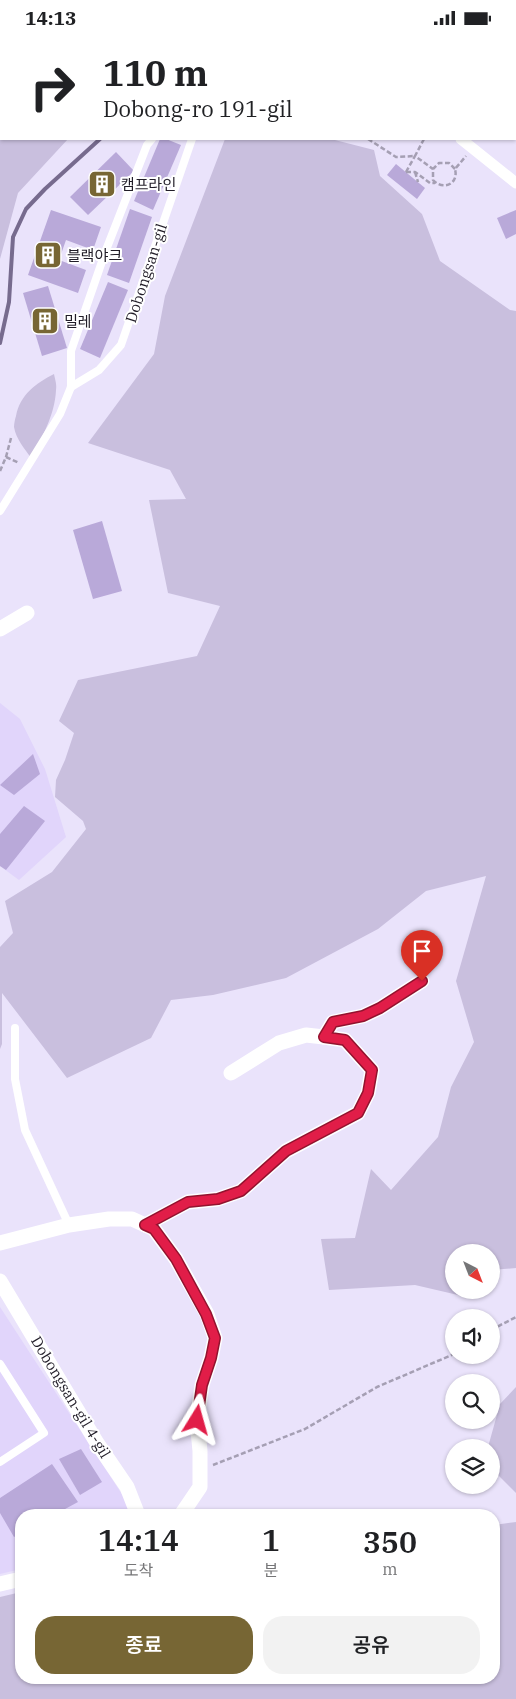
<!DOCTYPE html>
<html lang="ko">
<head>
<meta charset="utf-8">
<style>
  :root { --surface:#fff; --page:#f2f2f2; --text:#202124; --muted:#757577; --accent:#776634 }
  body { margin:0; font-family:"IBM Plex Serif","Noto Sans KR",serif; background:var(--page); color:var(--text); height:100vh; display:flex; flex-direction:column; font-size:19px; white-space:nowrap }
  * { box-sizing:border-box; margin:0 }
  p { font-size:16px; color:var(--muted) }
  .icon { flex:none; width:28px; height:28px; fill:none; stroke:currentColor; stroke-width:2; stroke-linecap:round; stroke-linejoin:round }
  .map { position:relative; flex:1; overflow:hidden }
  .sheet { position:absolute; left:15px; top:1474px; width:485px; height:175px; display:flex; flex-direction:column; background:var(--surface); border-radius:20px; box-shadow:0 1px 4px #0004 }
  .sheet>* { flex:none }
  .hud { position:absolute; left:0px; top:0px; width:516px; height:105px; box-shadow:0 1px 4px #0004; background:#fff; color:var(--text); overflow:hidden }
  .needle { width:32px; rotate:138deg }
  .fabs { position:absolute; left:445px; top:1209px; display:grid; gap:10px }
  .fabs a { display:grid; place-items:center; width:55px; height:55px; border-radius:50%; background:var(--surface); box-shadow:0 1px 4px #0004; font-size:25px }
  .pin { position:absolute; display:grid; place-items:center; width:42px; height:42px; color:#fff; margin:-51px -21px; border-radius:50% 50% 50% 0; rotate:-45deg; box-shadow:0 0 5px #0007 }
  .pin .icon { rotate:45deg }
  .me { position:absolute; width:55px; margin:-28px; rotate:8deg; stroke-linejoin:round; filter:drop-shadow(0 0 4px #0008) }
  .turn { display:flex; align-items:center; gap:18px; height:105px; padding:0 20px; font-size:22px }
  .turn .icon { width:65px; height:65px; stroke-width:2.5 }
  .turn b { display:block; font-size:35px; line-height:42px }
  .eta { display:flex; justify-content:space-evenly; align-items:center; height:85px; text-align:center }
  .eta b { font-size:30px; font-weight:600; line-height:35px }
  .cta { display:flex; gap:10px; margin-top:auto; padding:10px 20px }
  .cta a { flex:1; height:58px; border-radius:20px; background:var(--accent); color:#fff; font-size:20px; font-weight:600; line-height:58px; text-align:center }
  .cta a+a { background:var(--page); color:var(--text) }
  .status { display:flex; justify-content:space-between; align-items:center; height:35px; padding:0 25px; background:var(--surface); direction:ltr }
  .status svg { height:14px; fill:currentColor }
  .map>svg:first-child { display:block }
</style>
</head>
<body>
<div class="status"><b>14:13</b><svg viewBox="0 0 49 12"><path d="M0 12V9h3v3zM5 12V6h3v6zM10 12V3h3v9zM15 12V0h3v12zM26 1h20v11H26zM47 4h2v5h-2z"/></svg></div>
<div class="map">
<svg width="516" height="1664" viewBox="0 0 516 1664">
  <rect width="100%" height="100%" fill="#eae3fb"/>
  <g fill="#e1d5fb">
    <polygon points="0,668 20,684 45,734 66,802 19,845 0,831"/>
    <polygon points="0,1272 125,1464 130,1480 21,1480 21,1534 0,1539"/>
  </g>
  <g fill="#c9bfde">
    <polygon points="0,0 255,0 251,1 1,1 1,104 68,104 18,158 0,224"/>
    <polygon points="337,0 516,0 516,71 515,72 515,1 337,1"/>
    <polygon points="225,104 331,104 374,115 380,141 422,179 440,226 510,275 516,276 516,1233 491,1235 491,1218 454,1218 454,1255 464,1255 458,1260 415,1250 329,1255 321,1204 355,1203 371,1134 391,1155 438,1102 451,1052 474,1007 456,946 486,841 426,856 378,894 286,943 213,960 171,965 151,1003 67,1043 2,958 2,1009 0,1014 0,912 13,898 5,866 52,837 86,794 83,786 55,762 56,745 65,725 74,698 59,686 78,645 197,621 220,571 168,558 149,465 186,464 170,435 88,408 154,319 165,261"/>
    <path d="M 54,339 C 55,344 57,350 56,355 C 55,379 42,403 31,423 C 25,414 16,404 14,392 C 14,389 15,384 16,381 C 20,360 36,348 54,339 Z"/>
    <polygon points="516,1352 516,1458 491,1433 491,1412 488,1412 500,1369"/>
    <polygon points="516,1487 516,1664 0,1664 0,1562 21,1557 21,1642 494,1642 494,1490"/>
  </g>
  <g fill="none" stroke-linecap="round" stroke-linejoin="round">
    <g stroke="#776b8e" stroke-width="4">
      <polyline points="342,1 344,0"/>
      <polyline points="0,308 9,267 13,202 26,174 45,154 100,104"/>
    </g>
  </g>
  <g fill="#b9a9d9">
    <polygon points="160,104 166,104 181,110 153,175 134,166"/>
    <polygon points="116,117 134,136 88,180 70,162"/>
    <polygon points="396,129 425,153 417,164 387,140"/>
    <polygon points="130,174 152,182 129,248 107,240"/>
    <polygon points="51,175 101,192 93,215 66,205 59,225 86,235 78,258 28,240"/>
    <polygon points="516,175 516,199 506,204 497,183"/>
    <polygon points="108,247 128,255 100,323 80,314"/>
    <polygon points="48,251 67,313 42,321 23,258"/>
    <polygon points="102,486 122,556 93,564 73,495"/>
    <polygon points="33,719 40,739 14,760 0,750"/>
    <polygon points="24,771 45,786 6,835 0,831 0,799"/>
    <polygon points="81,1414 102,1447 80,1460 59,1424"/>
    <polygon points="52,1429 78,1467 54,1480 21,1480 21,1498 14,1502 0,1478 0,1463"/>
  </g>
  <g fill="none" stroke-linecap="round" stroke-linejoin="round">
    <g stroke="#a59fb3" stroke-width="2.5" stroke-dasharray="5 2.5" stroke-linecap="butt">
      <polyline points="368,104 396,122 415,121"/>
      <polyline points="424,104 415,121 433,134"/>
      <path d="M 455,134 L 449,128 L 439,128 L 433,134 L 433,145 C 443,156 459,149 455,134 L 466,121"/>
      <polyline points="406,137 415,137 430,148 435,148"/>
      <polyline points="406,137 415,121"/>
      <polyline points="415,137 418,147"/>
      <polyline points="6,422 19,428"/>
      <polyline points="0,436 6,422 11,403"/>
      <polyline points="491,1295 516,1282"/>
      <polyline points="213,1430 305,1394 377,1352 454,1319"/>
    </g>
    <g stroke="#fff" stroke-width="8">
      <polyline points="319,1 319,0"/>
      <polyline points="71,352 99,335 121,310 192,104"/>
      <polyline points="0,476 60,379 71,352 71,316 106,215 147,110 152,104"/>
      <polyline points="15,993 15,1044 25,1095 69,1190"/>
      <polyline points="0,1329 44,1398 0,1427"/>
    </g>
    <polyline stroke="#fff" stroke-width="11" points="461,104 516,148"/>
    <g stroke="#fff" stroke-width="15">
      <polyline points="0,594 27,578"/>
      <polyline points="231,1038 279,1008 306,1000 324,1002"/>
      <polyline points="145,1190 188,1167 218,1164 241,1156 286,1116 358,1078 368,1058 372,1035 345,1005 324,1002 333,987 363,981 380,973 422,946"/>
      <polyline points="0,1208 69,1190 109,1184 132,1184 154,1194 176,1224 207,1279 215,1303 211,1323 202,1350 197,1385 200,1416 200,1452 181,1480"/>
      <polyline points="0,1246 97,1408 127,1452 138,1480"/>
      <polyline points="0,1549 21,1544"/>
    </g>
  </g>
  <g fill="none" stroke-linecap="round" stroke-linejoin="round">
    <g stroke="#92132f" stroke-width="12">
      <polyline id="route" points="197,1385 202,1350 211,1323 215,1303 206,1279 176,1224 154,1194 145,1190 188,1167 218,1164 241,1156 286,1116 358,1078 368,1058 372,1035 345,1005 324,1002 333,987 363,981 380,973 422,946"/>
    </g>
    <use href="#route" stroke="#e11d48" stroke-width="9"/>
  </g>
  <defs>
    <g id="building-square" transform="scale(1.4375)"><rect x="-9" y="-9" width="18" height="18" rx="4" fill="#776634" stroke="#fff"/><path d="M-4-6H4V6H1V3H-1V6H-4ZM-2.5-4.3h1.7v1.8h-1.7ZM.8-4.3h1.7v1.8H.8ZM-2.5-1h1.7V.8h-1.7ZM.8-1h1.7V.8H.8Z" fill="#fff"/></g>
  </defs>
  <g fill-rule="evenodd">
    <use href="#building-square" x="102" y="149"/>
    <use href="#building-square" x="48" y="220"/>
    <use href="#building-square" x="45" y="286"/>
  </g>
  <g text-anchor="middle" dominant-baseline="central" stroke-width="4" stroke-linejoin="round" paint-order="stroke">
    <g font-size="15" fill="#211d28" stroke="#fff" text-anchor="start">
      <text x="121" y="149">캠프라인</text>
      <text x="67" y="220">블랙야크</text>
      <text x="64" y="286">밀레</text>
    </g>
    <g font-size="15" fill="#211d28" stroke="#fff">
      <text transform="translate(146 238) rotate(-72)">Dobongsan-gil</text>
      <text transform="translate(71 1362) rotate(59)">Dobongsan-gil 4-gil</text>
    </g>
  </g>
</svg>
<div class="fabs">
<a><svg class="needle" viewBox="-14 -14 28 28"><path d="M0-13l5 13h-10z" fill="#e53935"/><path d="M0 13l5-13h-10z" fill="#757577"/></svg></a>
<a><svg class="icon" aria-label="sound" viewBox="0 0 24 24"><path d="M4 9h4l5-4v14l-5-4H4zM17 9q2 3 0 6"/></svg></a>
<a><svg class="icon" aria-label="search" viewBox="0 0 24 24"><circle cx="10" cy="10" r="6"/><path d="M15 15l6 6"/></svg></a>
<a><svg class="icon" aria-label="layers" viewBox="0 0 24 24"><path d="M12 4l9 5-9 5-9-5zM3 14l9 5 9-5"/></svg></a>
</div>
<div class="pin" style="left:422px;top:946px;background:#d93025"><svg class="icon" aria-label="arrive" viewBox="0 0 24 24"><path d="M6 21V4h12l-3 4 3 4H6"/></svg></div>
<svg class="me" style="left:197px;top:1385px" viewBox="-20 -20 40 40"><path d="M0-17L14 15 0 8-14 15z" fill="#e11d48" stroke="#fff" stroke-width="4"/></svg>
<div class="hud">
<div class="turn"><svg class="icon" aria-label="right" viewBox="0 0 24 24"><path d="M7 20v-9h11M14 6l5 5-5 5"/></svg><div><b>110 m</b>Dobong-ro 191-gil</div></div>
</div>
<section class="sheet">
<div class="eta">
<div><b>14:14</b><p>도착</p></div>
<div><b>1</b><p>분</p></div>
<div><b>350</b><p>m</p></div>
</div>
<div class="cta"><a>종료</a><a>공유</a></div>
</section>
</div>
</body>
</html>
